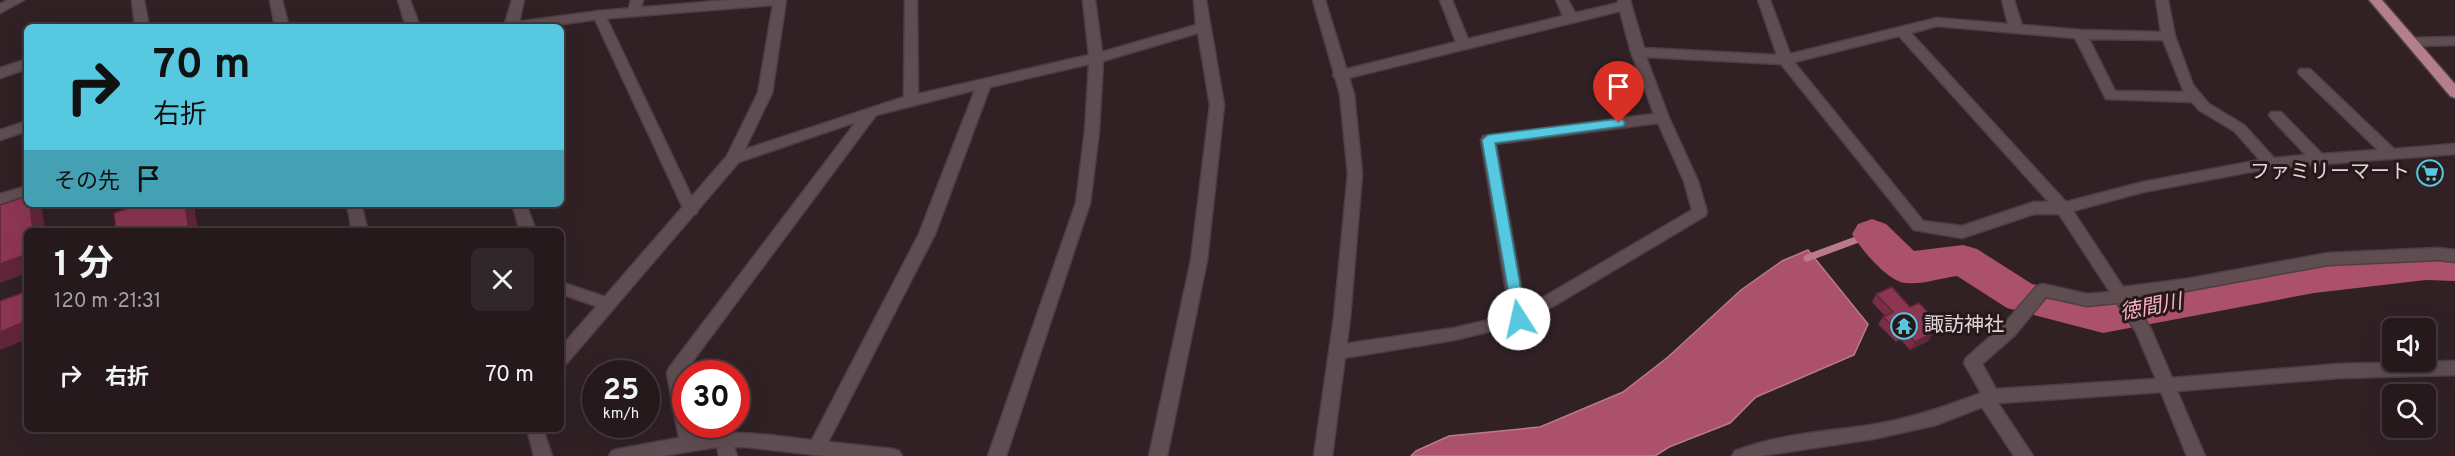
<!DOCTYPE html>
<html lang="ja">
<head>
<meta charset="utf-8">
<style>
  :root { --surface:#25191c; --page:#312629; --text:#f1f3f6; --muted:#a3a0a3; --line:#42383b }
  body { margin:0; font-family:Overpass,"Noto Sans JP",sans-serif; background:var(--page); color:var(--text); height:100vh; display:flex; flex-direction:column; font-size:22px; white-space:nowrap }
  * { box-sizing:border-box; margin:0 }
  p { font-size:20px; color:var(--muted) }
  .icon { flex:none; width:33px; height:33px; fill:none; stroke:currentColor; stroke-width:2; stroke-linecap:round; stroke-linejoin:round }
  .map { position:relative; flex:1; overflow:hidden }
  .sheet { position:absolute; left:24px; top:228px; width:540px; height:204px; display:flex; flex-direction:column; background:var(--surface); border-radius:9px; box-shadow:0 6px 24px #0002,0 0 0 2px var(--line) }
  .sheet>* { flex:none }
  .banner { position:absolute; left:24px; top:24px; width:540px; height:183px; border-radius:9px; box-shadow:0 6px 24px #0002,0 0 0 2px var(--line); background:#56c9e0; color:#111; overflow:hidden }
  .tools { position:absolute; left:2382px; top:318px; display:grid; gap:12px }
  .tools a { display:grid; place-items:center; width:54px; height:54px; border-radius:9px; background:var(--surface); box-shadow:0 6px 24px #0002,0 0 0 2px var(--line); font-size:30px }
  .speed { position:absolute; left:582px; top:360px; display:flex; gap:12px; font-size:30px; font-weight:700; text-align:center }
  .speed>* { display:grid; place-content:center; width:78px; height:78px; border-radius:50%; background:var(--surface); box-shadow:0 6px 24px #0002,0 0 0 2px var(--line); line-height:1 }
  .speed small { font-size:15px; font-weight:400 }
  .speed .limit { border:9px solid #d22; background:#fff; color:#111 }
  .pin { position:absolute; display:grid; place-items:center; width:51px; height:51px; color:#fff; margin:-62px -26px; border-radius:50% 50% 50% 0; rotate:-45deg; box-shadow:0 0 6px #0007 }
  .pin .icon { rotate:45deg }
  .me { position:absolute; width:66px; margin:-33px; rotate:350deg; stroke-linejoin:round; filter:drop-shadow(0 0 4px #0008) }
  .turn { display:flex; align-items:center; gap:21px; height:126px; padding:0 30px; font-size:27px }
  .turn .icon { width:78px; height:78px; stroke-width:2.5 }
  .turn b { display:block; font-size:42px; line-height:51px }
  .then { display:flex; align-items:center; height:57px; padding:0 30px; background:#0003; gap:12px; font-size:22px }
  .round { display:grid; place-items:center; flex:none; width:63px; height:63px; border-radius:9px; background:var(--page) }
  .head { display:flex; align-items:center; justify-content:space-between; height:102px; padding:0 30px }
  h1 { font-size:36px; font-weight:700; line-height:45px }
  ul { padding:0; list-style:none }
  li { display:flex; align-items:center; gap:18px; height:90px; padding:0 30px }
  li div { flex:1 }
  li b { display:block; font-size:22px }
  li em { font-style:normal }
  .map>svg:first-child { display:block }
</style>
</head>
<body>
<div class="map">
<svg width="2455" height="456" viewBox="0 0 2455 456">
  <rect width="100%" height="100%" fill="#312125"/>
  <polygon fill="#ab516c" stroke="#bb798c" stroke-width="1.5" points="1808,250 1868,324 1854,355 1756,397 1730,423 1669,447 1655,456 1411,456 1416,451 1449,436 1540,427 1623,392 1668,357 1741,290 1782,261"/>
  <g fill="none" stroke-linecap="round" stroke-linejoin="round">
    <polyline stroke="#bb798c" stroke-width="7" points="1807,258 1872,234"/>
    <path fill="#ab516c" fill-rule="evenodd" d="M 1872,219 L 1886,224 L 1914,251 L 1963,245 L 1977,249 L 2032,284 L 2103,301 L 2314,261 L 2426,250 L 2455,251 L 2455,281 L 2426,280 L 2314,293 L 2103,333 L 2007,308 L 1957,276 C 1941,278 1922,285 1906,283 C 1888,282 1861,249 1852,234 L 1858,224 Z"/>
    <g stroke="#4c3f43" stroke-width="3">
      <g id="minor">
        <polygon points="8,0 24,0 0,13 0,4"/>
        <polygon points="132,0 144,0 149,27 135,27"/>
        <polygon points="270,0 282,0 289,27 275,27"/>
        <polygon points="398,0 410,0 420,27 406,27"/>
        <polygon points="512,0 524,0 518,27 504,27"/>
        <polygon points="631,0 643,0 639,15 634,16 628,12"/>
        <path d="M 905,0 L 917,0 L 918,94 L 1089,55 L 1083,0 L 1095,0 L 1102,52 L 1196,25 L 1194,0 L 1206,0 L 1224,105 L 1207,260 L 1167,456 L 1149,456 L 1191,260 L 1210,105 L 1198,33 L 1103,61 L 1099,131 L 1090,203 L 1006,456 L 988,456 L 1076,203 L 1085,131 L 1089,64 L 990,87 L 935,234 L 828,442 L 893,449 L 899,451 L 902,456 L 825,456 L 746,447 L 734,447 L 737,456 L 719,456 L 717,447 L 662,456 L 609,456 L 612,451 L 618,449 L 679,438 L 667,373 L 669,368 L 856,122 L 733,164 L 726,159 L 728,155 L 904,97 ZM 975,90 L 919,234 L 812,440 C 773,436 734,429 696,436 L 694,424 L 686,424 L 683,374 L 876,115 Z"/>
        <path d="M 1440,0 L 1452,0 L 1468,39 L 1563,16 L 1556,0 L 1568,0 L 1575,13 L 1618,3 L 1618,0 L 1630,0 L 1644,48 L 1777,55 L 1758,0 L 1770,0 L 1790,54 L 1937,18 L 2008,24 L 2002,0 L 2014,0 L 2022,25 L 2080,30 L 2161,32 L 2156,0 L 2168,0 L 2175,36 L 2193,85 L 2209,104 L 2244,125 L 2274,158 L 2306,155 L 2271,118 L 2269,115 L 2271,112 L 2281,112 L 2322,154 L 2378,150 L 2300,75 L 2298,72 L 2300,69 L 2310,69 L 2394,149 L 2455,144 L 2455,154 L 2271,168 L 2143,192 L 2073,211 L 2123,287 L 2186,279 L 2328,253 L 2438,248 L 2455,250 L 2455,262 L 2438,260 L 2328,265 L 2186,291 L 2131,298 L 2151,329 L 2172,378 L 2339,364 L 2455,361 L 2455,375 L 2339,378 L 2177,391 L 2205,456 L 2187,456 L 2161,392 L 1998,403 L 2033,456 L 2014,456 L 1982,407 L 1936,425 L 1873,439 L 1760,456 L 1732,456 L 1735,451 C 1778,434 1825,432 1871,425 C 1909,419 1945,407 1981,393 L 1964,363 L 1966,358 L 2003,325 L 2037,286 L 2043,284 L 2087,294 L 2110,292 L 2059,214 L 2034,214 L 1962,238 L 1914,230 L 1781,64 L 1646,57 L 1669,118 L 1698,181 L 1707,212 L 1705,216 L 1525,323 L 1454,340 L 1337,359 L 1331,357 L 1329,352 L 1331,347 L 1337,345 L 1454,328 L 1510,315 L 1481,140 L 1483,136 L 1654,114 L 1631,52 L 1620,11 L 1340,80 L 1335,78 L 1333,75 L 1335,72 L 1456,42 ZM 1937,26 L 2075,38 L 2106,99 L 2192,102 L 2199,110 L 2234,131 L 2260,160 L 2143,182 L 2066,202 L 1911,33 ZM 1899,36 L 2049,202 L 2034,202 L 1962,226 L 1923,221 L 1794,62 ZM 2089,39 L 2163,40 L 2184,92 L 2115,91 ZM 1658,123 L 1684,181 L 1692,210 L 1525,308 L 1496,144 ZM 2046,297 L 2087,306 L 2117,303 L 2136,332 L 2156,379 L 1996,389 L 1982,364 L 2015,335 Z"/>
        <polygon points="599,11 605,15 698,210 696,214 686,214 684,210 593,15"/>
        <polygon points="2455,37 2455,45 2411,46 2404,42 2411,38"/>
        <polygon points="27,59 27,69 0,78 0,68"/>
        <polygon points="27,121 27,131 0,140 0,130"/>
        <polygon points="27,186 27,197 0,205 0,194"/>
        <polygon points="347,204 361,204 368,231 352,231"/>
        <polygon points="512,204 526,204 536,231 520,231"/>
        <polygon points="561,282 614,300 616,304 614,308 608,310 561,294"/>
      </g>
    </g>
    <g stroke="#4c3f43" stroke-width="3">
      <g id="tertiary">
        <polygon points="729,0 786,0 772,93 738,163 567,363 561,365 561,347 727,156 758,93 773,5 599,19 541,27 502,27 509,23 599,11"/>
        <polygon points="1313,0 1325,0 1354,94 1362,174 1350,318 1332,456 1314,456 1334,318 1348,174 1340,94"/>
        <polygon points="527,429 543,429 552,456 534,456"/>
      </g>
    </g>
    <g stroke="#4c3f43" stroke-width="3">
      <polygon id="primary" points="2369,0 2382,0 2455,84 2455,98 2450,96"/>
    </g>
    <use href="#minor" fill="#604d52" fill-rule="evenodd"/>
    <use href="#tertiary" fill="#604d52" fill-rule="evenodd"/>
    <use href="#primary" fill="#b57e8c" fill-rule="evenodd"/>
  </g>
  <polygon fill="#782e47" points="1876,294 1932,329 1930,330 1933,333 1928,341 1910,350 1901,340 1896,342 1878,324 1883,317 1885,316 1872,302"/>
  <g fill="#622639">
    <polygon points="30,204 38,204 42,208 45,231 33,231"/>
    <polygon points="185,204 194,204 198,231 189,231"/>
    <polygon points="27,254 27,273 0,283 0,264"/>
    <polygon points="27,321 27,339 0,350 0,332"/>
    <polygon points="1937,322 1932,329 1922,334 1927,326"/>
    <polygon points="1906,332 1901,340 1896,342 1901,334"/>
    <polygon points="1933,333 1928,341 1910,350 1915,342"/>
  </g>
  <g fill="#8c3652" stroke="#622639" stroke-width="1.5">
    <polygon points="27,196 27,204 30,204 33,231 27,231 27,254 0,264 0,205"/>
    <polygon points="141,204 185,204 189,231 116,231 114,213"/>
    <polygon points="1892,287 1910,307 1919,303 1937,322 1927,326 1933,333 1915,342 1906,332 1901,334 1883,317 1893,312 1876,294"/>
    <polygon points="27,291 27,321 0,332 0,301"/>
  </g>
  <polygon fill="#56c9e0" stroke="#388392" stroke-width="1.5" points="1619,119 1623,120 1625,123 1623,126 1495,143 1526,319 1524,323 1514,323 1482,140 1488,135"/>
  <defs>
    <g id="supermarket-ring" transform="scale(1.35)"><circle r="9.5" fill="#27181b" stroke="#56c9e0" stroke-width="1.5"/><path d="M-6-5.5h2.5l.6 2H6L4.5 2H-2.5L-4.4-4H-6ZM-1.5 3.2a1.3 1.3 0 1 0 .1 0ZM3 3.2a1.3 1.3 0 1 0 .1 0Z" fill="#56c9e0"/></g>
    <g id="temple-ring" transform="scale(1.35)"><circle r="9.5" fill="#27181b" stroke="#56c9e0" stroke-width="1.5"/><path d="M0-6L5-2H3V0L6.5 2.5H4V6H1.5V3h-3V6H-4V2.5H-6.5L-3 0V-2H-5Z" fill="#56c9e0"/></g>
  </defs>
  <g fill-rule="evenodd">
    <use href="#supermarket-ring" x="2430" y="173"/>
    <use href="#temple-ring" x="1904" y="326"/>
  </g>
  <g text-anchor="middle" dominant-baseline="central" stroke-width="6" stroke-linejoin="round" paint-order="stroke">
    <g font-size="20" fill="#e1d6d8" stroke="#27181b" text-anchor="end">
      <text x="2410" y="173">ファミリーマート</text>
      <text x="1924" y="326" text-anchor="start">諏訪神社</text>
    </g>
    <g font-size="21" font-style="italic" fill="#fab0c2" stroke="#27181b">
      <text transform="translate(2151 308) rotate(-11)">徳間川</text>
    </g>
  </g>
</svg>
<div class="tools">
<a><svg class="icon" aria-label="sound" viewBox="0 0 24 24"><path d="M4 9h4l5-4v14l-5-4H4zM17 9q2 3 0 6"/></svg></a>
<a><svg class="icon" aria-label="search" viewBox="0 0 24 24"><circle cx="10" cy="10" r="6"/><path d="M15 15l6 6"/></svg></a>
</div>
<div class="speed"><div>25<small>km/h</small></div><div class="limit">30</div></div>
<div class="pin" style="left:1619px;top:123px;background:#d93025"><svg class="icon" aria-label="arrive" viewBox="0 0 24 24"><path d="M6 21V4h12l-3 4 3 4H6"/></svg></div>
<svg class="me" style="left:1519px;top:319px" viewBox="-20 -20 40 40"><circle r="19" fill="#fff"/><path d="M0-13L10 11 0 6-10 11z" fill="#56c9e0"/></svg>
<div class="banner">
<div class="turn"><svg class="icon" aria-label="right" viewBox="0 0 24 24"><path d="M7 20v-9h11M14 6l5 5-5 5"/></svg><div><b>70 m</b>右折</div></div>
<div class="then">その先<svg class="icon" aria-label="arrive" viewBox="0 0 24 24"><path d="M6 21V4h12l-3 4 3 4H6"/></svg></div>
</div>
<section class="sheet">
<div class="head"><div><h1>1 分</h1><p>120 m · 21:31</p></div><a class="round"><svg class="icon" aria-label="close" viewBox="0 0 24 24"><path d="M6 6l12 12M18 6L6 18"/></svg></a></div>
<ul>
<li><svg class="icon" aria-label="right" viewBox="0 0 24 24"><path d="M7 20v-9h11M14 6l5 5-5 5"/></svg><div><b>右折</b></div><em>70 m</em></li>
</ul>
</section>
</div>
</body>
</html>
